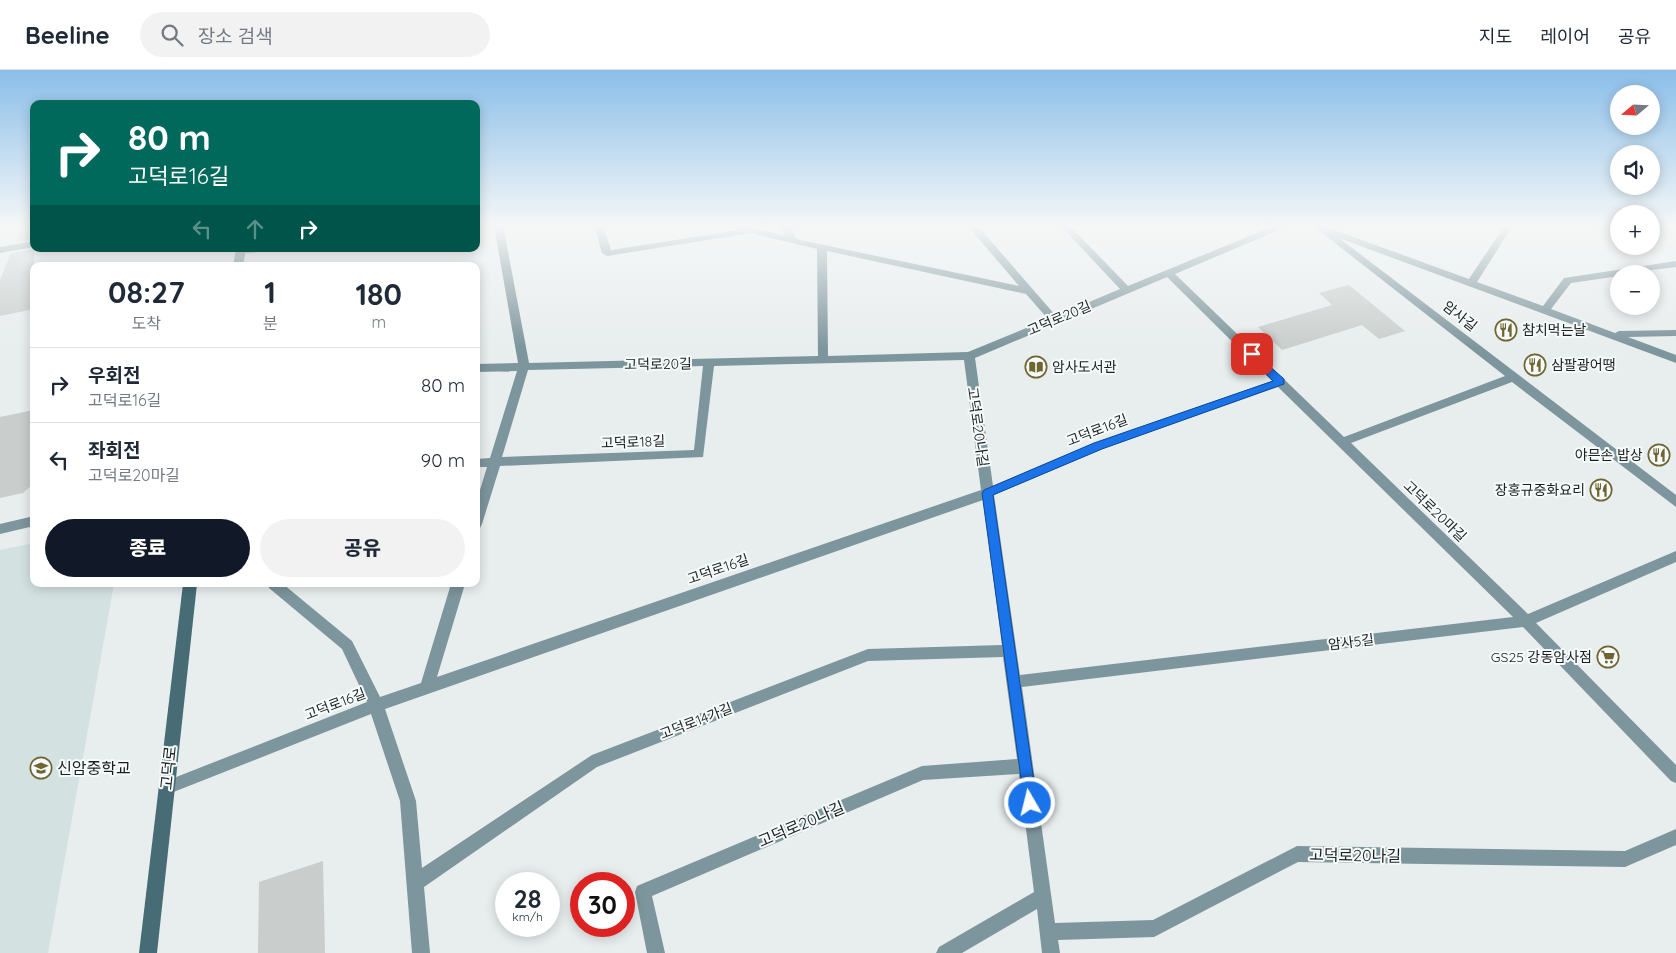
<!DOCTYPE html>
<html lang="ko">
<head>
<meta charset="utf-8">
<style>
  :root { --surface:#fff; --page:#f2f2f3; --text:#1f2937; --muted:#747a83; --line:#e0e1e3; --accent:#111827 }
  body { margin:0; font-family:Quicksand,"Noto Sans KR",sans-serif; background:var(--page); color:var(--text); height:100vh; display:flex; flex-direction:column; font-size:19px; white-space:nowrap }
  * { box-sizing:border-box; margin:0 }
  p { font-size:16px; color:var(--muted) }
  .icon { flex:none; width:28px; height:28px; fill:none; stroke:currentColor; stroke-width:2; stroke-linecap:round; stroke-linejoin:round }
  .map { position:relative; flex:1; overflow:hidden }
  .sheet { position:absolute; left:30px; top:192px; width:450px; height:325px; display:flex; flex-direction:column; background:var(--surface); border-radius:10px; box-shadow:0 2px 12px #0003 }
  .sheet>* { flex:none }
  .top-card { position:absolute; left:30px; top:30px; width:450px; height:152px; border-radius:10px; box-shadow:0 2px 12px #0003; background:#00695c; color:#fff; overflow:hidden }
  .needle { width:32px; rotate:251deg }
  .tools { position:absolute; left:1610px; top:15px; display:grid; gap:10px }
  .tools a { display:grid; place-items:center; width:50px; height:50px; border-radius:50%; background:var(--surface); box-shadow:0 2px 12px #0003; font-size:25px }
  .speed { position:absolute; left:495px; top:802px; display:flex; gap:10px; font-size:25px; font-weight:700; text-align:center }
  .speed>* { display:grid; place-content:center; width:65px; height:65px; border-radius:50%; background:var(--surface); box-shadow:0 2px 12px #0003; line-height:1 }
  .speed small { font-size:12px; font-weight:400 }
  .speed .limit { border:8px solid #d22; background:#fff; color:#111 }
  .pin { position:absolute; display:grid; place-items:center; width:42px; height:42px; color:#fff; margin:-21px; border-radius:10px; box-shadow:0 2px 8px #0006 }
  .me { position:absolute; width:55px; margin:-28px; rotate:352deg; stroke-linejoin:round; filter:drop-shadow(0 0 4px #0008) }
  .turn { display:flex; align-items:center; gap:18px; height:105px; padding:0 15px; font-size:22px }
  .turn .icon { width:65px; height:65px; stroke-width:2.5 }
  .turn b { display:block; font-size:35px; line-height:42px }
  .lanes { display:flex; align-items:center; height:48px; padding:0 15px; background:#0003; justify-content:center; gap:25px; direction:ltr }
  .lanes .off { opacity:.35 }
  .eta { display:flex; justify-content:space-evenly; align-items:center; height:85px; text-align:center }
  .eta b { font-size:30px; font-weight:800; line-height:35px }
  .action { display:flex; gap:10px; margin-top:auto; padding:10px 15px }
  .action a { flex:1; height:58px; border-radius:30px; background:var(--accent); color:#fff; font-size:20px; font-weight:800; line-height:58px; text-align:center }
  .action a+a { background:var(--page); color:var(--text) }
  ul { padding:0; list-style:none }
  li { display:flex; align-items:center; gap:15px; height:75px; padding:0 15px; border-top:1px solid var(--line) }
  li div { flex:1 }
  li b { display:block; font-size:19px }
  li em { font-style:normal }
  header { display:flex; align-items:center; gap:30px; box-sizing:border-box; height:70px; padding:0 25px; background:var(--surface); border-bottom:1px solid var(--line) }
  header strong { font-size:24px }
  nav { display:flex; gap:28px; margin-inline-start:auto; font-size:18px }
  .search { width:350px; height:45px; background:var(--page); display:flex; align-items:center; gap:12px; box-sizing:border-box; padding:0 18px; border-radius:28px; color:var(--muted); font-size:19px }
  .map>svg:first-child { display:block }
</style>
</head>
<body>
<header>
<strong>Beeline</strong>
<div class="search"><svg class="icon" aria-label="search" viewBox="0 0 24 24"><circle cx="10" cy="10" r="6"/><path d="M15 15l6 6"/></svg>장소 검색</div>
<nav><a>지도</a><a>레이어</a><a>공유</a></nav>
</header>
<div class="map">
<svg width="1676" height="883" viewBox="0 0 1676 883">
  <rect width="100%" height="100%" fill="#e8eded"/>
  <polygon fill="#d3e2e1" points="34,473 34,514 114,514 48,883 0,883 0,480"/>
  <g fill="#c9cecd">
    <polygon points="23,155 34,155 34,169 15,172"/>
    <polygon points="34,179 34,239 0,246 0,210 11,183"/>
    <polygon points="1349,215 1405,261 1379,269 1362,255 1282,280 1258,257 1332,235 1319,223"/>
    <polygon points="34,340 34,406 31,416 23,423 0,428 0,347"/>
    <polygon points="323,791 325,883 258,883 259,812"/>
  </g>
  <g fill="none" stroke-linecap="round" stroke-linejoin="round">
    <g fill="#7d959c" fill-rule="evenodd">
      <path d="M 494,155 L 503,155 L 529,293 L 818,286 L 817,179 L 751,163 L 607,186 L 602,183 L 594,155 L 603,155 L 611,180 L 739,160 L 730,157 L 729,155 L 742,155 L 785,166 L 781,155 L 790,155 L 796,169 L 1019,216 L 967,155 L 977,155 L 1056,246 L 1120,219 L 1060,155 L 1069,155 L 1128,216 L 1276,155 L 1287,155 L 1286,157 L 1175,204 L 1344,367 L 1505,306 L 1312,155 C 1321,155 1326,158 1334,160 L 1469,209 L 1505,155 L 1513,155 L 1477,212 L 1543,236 L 1564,208 L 1676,191 L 1676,197 L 1619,204 L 1619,206 L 1571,213 L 1551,239 L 1615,263 L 1619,261 L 1676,260 L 1676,266 L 1628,267 L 1676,285 L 1676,293 L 1339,168 L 1676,425 L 1676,437 L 1512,312 L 1351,373 L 1528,544 L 1676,481 L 1676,492 L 1536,553 L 1676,695 L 1676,713 L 1671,711 L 1523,557 L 1022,617 L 1055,853 L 1153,850 L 1297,776 L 1625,781 L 1676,759 L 1676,775 L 1625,797 L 1298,792 L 1154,867 L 1058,870 L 1060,883 L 1042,883 L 1037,839 L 962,883 L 936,883 L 939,877 L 1034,822 L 1019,704 L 923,710 L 652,826 L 665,883 L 647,883 L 635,822 L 637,816 L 922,696 L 1017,689 L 1003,587 L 868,591 L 597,697 L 424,817 L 430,883 L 412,883 L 400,731 L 371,644 L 166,725 L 161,723 L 158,718 L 161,713 L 367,632 L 342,579 L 269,518 L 267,514 L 283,514 L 352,571 L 380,627 L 421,613 L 451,514 L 465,514 L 437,607 L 981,420 L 964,290 L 714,296 L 703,387 L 500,396 L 482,454 L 480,458 L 476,459 L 476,433 L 487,397 L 476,397 L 476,389 L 490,388 L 517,301 L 476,302 L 476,294 L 518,293 ZM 827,181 L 1026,224 L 1048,249 L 968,282 L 828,286 ZM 1167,207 L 1272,311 L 1094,373 L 993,416 L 975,288 ZM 703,296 L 694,380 L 502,387 L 528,300 ZM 1278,317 L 1513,547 L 1020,605 L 994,425 L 1102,379 ZM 983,430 L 1002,575 L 868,579 L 592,685 L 422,798 L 416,731 L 385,639 Z"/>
      <polygon points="34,171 34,177 0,183 0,177"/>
      <path d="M 237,179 L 264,179 C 258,184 245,184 238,182 Z"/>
      <polygon points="34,446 34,456 0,464 0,454"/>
    </g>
    <g fill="#476c76" fill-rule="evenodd">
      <polygon points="236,179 246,179 243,196 233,196"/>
      <polygon points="183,514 197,514 157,883 139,883"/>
    </g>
  </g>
  <linearGradient id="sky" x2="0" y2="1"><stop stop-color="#8abee9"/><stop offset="0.56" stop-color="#f5f7f7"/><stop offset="1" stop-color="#f5f7f7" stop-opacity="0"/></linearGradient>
  <rect width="1676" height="278" fill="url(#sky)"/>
  <polygon fill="#1a73e8" stroke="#114b97" points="1252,281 1284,309 1284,314 1102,379 993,425 1037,733 1035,738 1030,740 1025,738 982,423 984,420 1094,373 1273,311 1249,287 1247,284"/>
  <defs>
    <g id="restaurant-ring" transform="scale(1.125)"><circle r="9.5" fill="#f5fafa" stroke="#706431" stroke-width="1.5"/><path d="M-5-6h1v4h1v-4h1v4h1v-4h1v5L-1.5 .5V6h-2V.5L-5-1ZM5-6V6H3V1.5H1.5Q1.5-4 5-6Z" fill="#706431"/></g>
    <g id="library-ring" transform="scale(1.125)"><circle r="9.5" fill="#f5fafa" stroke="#706431" stroke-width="1.5"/><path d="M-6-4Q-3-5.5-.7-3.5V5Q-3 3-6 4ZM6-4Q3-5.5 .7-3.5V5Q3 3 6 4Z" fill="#706431"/></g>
    <g id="supermarket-ring" transform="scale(1.125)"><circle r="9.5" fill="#f5fafa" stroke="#706431" stroke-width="1.5"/><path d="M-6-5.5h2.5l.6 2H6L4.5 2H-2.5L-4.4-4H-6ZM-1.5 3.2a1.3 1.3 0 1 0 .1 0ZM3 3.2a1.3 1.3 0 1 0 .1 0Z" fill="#706431"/></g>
    <g id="school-ring" transform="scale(1.125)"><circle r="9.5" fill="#f5fafa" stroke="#706431" stroke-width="1.5"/><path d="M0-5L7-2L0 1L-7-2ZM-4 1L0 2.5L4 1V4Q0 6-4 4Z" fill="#706431"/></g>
  </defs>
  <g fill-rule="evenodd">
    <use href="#restaurant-ring" x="1506" y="260"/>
    <use href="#restaurant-ring" x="1535" y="295"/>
    <use href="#library-ring" x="1036" y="297"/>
    <use href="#restaurant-ring" x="1659" y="385"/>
    <use href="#restaurant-ring" x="1601" y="420"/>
    <use href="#supermarket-ring" x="1608" y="587"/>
    <use href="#school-ring" x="41" y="698"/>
  </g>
  <g text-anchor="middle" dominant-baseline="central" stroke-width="4" stroke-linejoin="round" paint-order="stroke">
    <g font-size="14" fill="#1d1f1f" stroke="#f5fafa">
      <text transform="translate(1460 246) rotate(38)">암사길</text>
      <text transform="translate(1059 248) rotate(-23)">고덕로20길</text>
      <text transform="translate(658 294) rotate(-1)">고덕로20길</text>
      <text transform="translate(978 357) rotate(82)">고덕로20나길</text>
      <text transform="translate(1097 360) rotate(-21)">고덕로16길</text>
      <text transform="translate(633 372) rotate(-2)">고덕로18길</text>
      <text transform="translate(1435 441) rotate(44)">고덕로20마길</text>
      <text transform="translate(718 499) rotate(-19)">고덕로16길</text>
      <text transform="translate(1351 572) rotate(-7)">암사5길</text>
      <text transform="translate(335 634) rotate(-21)">고덕로16길</text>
      <text transform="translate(696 651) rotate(-21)">고덕로14가길</text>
    </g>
    <g font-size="14" fill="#1d1f1f" stroke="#f5fafa" text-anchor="start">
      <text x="1522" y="260">참치먹는날</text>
      <text x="1551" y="295">삼팔광어땡</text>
      <text x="1052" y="297">암사도서관</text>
      <text x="1643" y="385" text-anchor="end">야믄손 밥상</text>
      <text x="1585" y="420" text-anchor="end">장홍규중화요리</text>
      <text x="1592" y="587" text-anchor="end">GS25 강동암사점</text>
    </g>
    <g font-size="16" fill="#1d1f1f" stroke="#f5fafa" text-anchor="start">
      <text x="57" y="698">신암중학교</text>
    </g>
    <g font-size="16" fill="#1d1f1f" stroke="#f5fafa">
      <text transform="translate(168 698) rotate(-84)">고덕로</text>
      <text transform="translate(801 754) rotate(-23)">고덕로20나길</text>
      <text transform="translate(1355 785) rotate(1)">고덕로20나길</text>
    </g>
  </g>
</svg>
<div class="tools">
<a><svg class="needle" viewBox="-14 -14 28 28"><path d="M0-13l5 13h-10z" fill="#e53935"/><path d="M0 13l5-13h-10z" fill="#747a83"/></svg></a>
<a><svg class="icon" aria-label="sound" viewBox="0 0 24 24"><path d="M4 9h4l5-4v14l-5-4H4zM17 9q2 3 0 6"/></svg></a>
<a>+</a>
<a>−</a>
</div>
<div class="speed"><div>28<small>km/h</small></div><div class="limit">30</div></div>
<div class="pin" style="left:1252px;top:284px;background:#d93025"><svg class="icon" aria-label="arrive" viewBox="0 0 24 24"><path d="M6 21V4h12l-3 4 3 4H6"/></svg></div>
<svg class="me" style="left:1030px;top:733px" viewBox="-20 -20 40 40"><circle r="17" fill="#1a73e8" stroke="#fff" stroke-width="3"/><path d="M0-11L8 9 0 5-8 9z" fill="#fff"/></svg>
<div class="top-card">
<div class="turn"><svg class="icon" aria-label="right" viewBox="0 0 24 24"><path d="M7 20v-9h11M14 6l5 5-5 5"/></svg><div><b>80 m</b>고덕로16길</div></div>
<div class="lanes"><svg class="icon off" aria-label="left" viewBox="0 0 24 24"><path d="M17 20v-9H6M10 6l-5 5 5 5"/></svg><svg class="icon off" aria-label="ahead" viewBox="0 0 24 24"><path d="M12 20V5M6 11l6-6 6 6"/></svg><svg class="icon" aria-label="right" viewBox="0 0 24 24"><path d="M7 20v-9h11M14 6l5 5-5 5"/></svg></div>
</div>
<section class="sheet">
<div class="eta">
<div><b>08:27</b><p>도착</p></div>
<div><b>1</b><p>분</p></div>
<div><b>180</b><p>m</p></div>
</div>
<ul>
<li><svg class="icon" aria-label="right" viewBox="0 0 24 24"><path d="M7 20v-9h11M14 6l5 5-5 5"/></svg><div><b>우회전</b><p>고덕로16길</p></div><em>80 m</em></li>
<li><svg class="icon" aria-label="left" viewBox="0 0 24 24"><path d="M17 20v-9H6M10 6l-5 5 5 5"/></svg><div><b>좌회전</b><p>고덕로20마길</p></div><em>90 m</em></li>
</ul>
<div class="action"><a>종료</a><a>공유</a></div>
</section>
</div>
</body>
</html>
